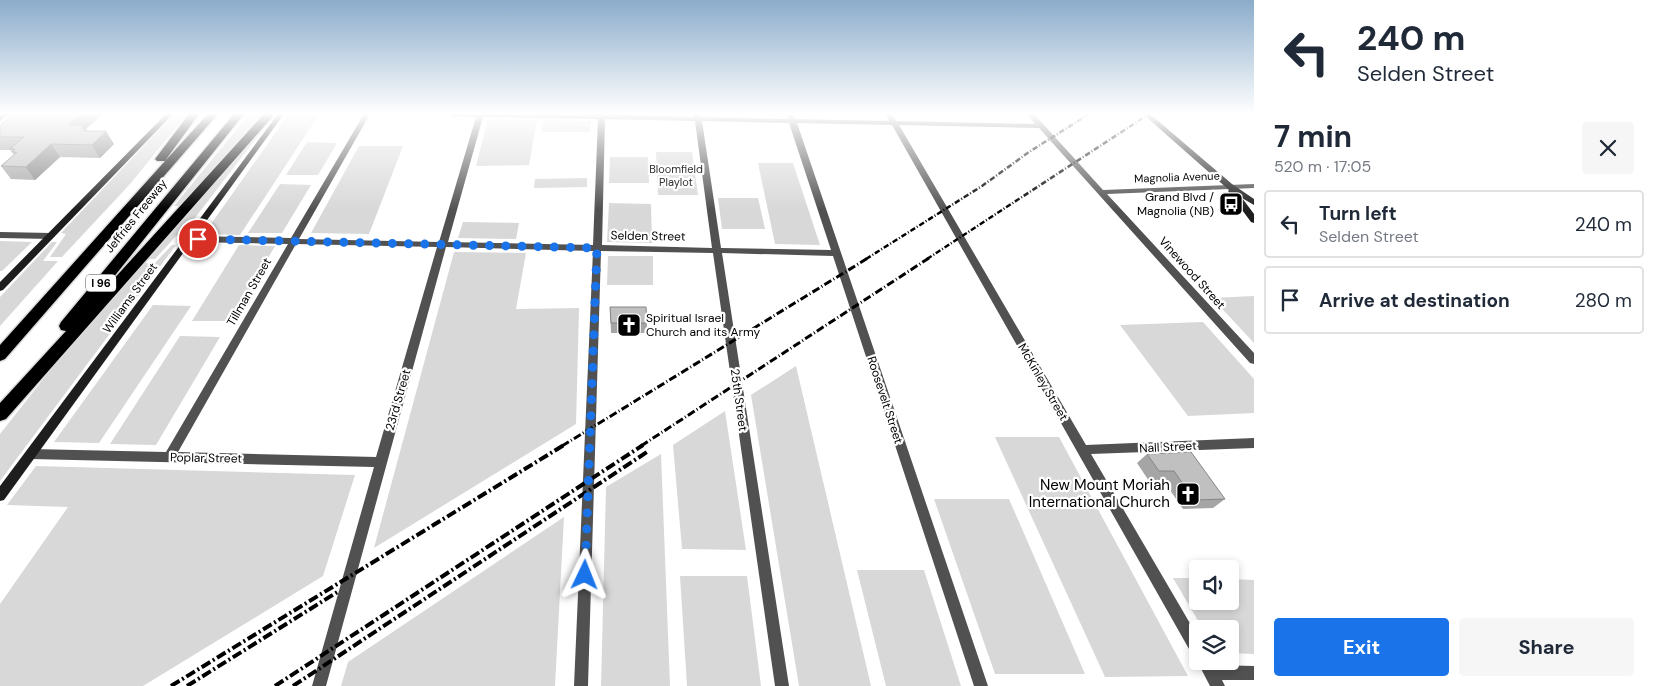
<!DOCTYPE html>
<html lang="en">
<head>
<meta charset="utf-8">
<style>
  :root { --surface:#fff; --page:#f6f6f7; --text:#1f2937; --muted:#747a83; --line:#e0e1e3; --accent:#1a73e8 }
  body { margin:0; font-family:"DM Sans",sans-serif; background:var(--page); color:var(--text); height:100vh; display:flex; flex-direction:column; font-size:19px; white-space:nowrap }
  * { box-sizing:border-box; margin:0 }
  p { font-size:16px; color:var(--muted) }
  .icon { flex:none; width:28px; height:28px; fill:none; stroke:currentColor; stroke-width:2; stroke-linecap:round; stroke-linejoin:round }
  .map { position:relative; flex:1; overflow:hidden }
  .drawer { display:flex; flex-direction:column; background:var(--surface); width:400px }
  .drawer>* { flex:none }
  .banner { background:#fff; color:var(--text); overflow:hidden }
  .tools { position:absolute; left:1189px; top:560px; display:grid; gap:10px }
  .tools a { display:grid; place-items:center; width:50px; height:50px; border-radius:5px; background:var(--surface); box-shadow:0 2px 8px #0003; font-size:25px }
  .pin { position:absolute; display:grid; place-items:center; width:42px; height:42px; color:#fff; margin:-21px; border:2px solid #fff; border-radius:50%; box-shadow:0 1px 5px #0007 }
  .me { position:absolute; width:55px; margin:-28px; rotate:2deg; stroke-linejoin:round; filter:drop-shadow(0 0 4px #0008) }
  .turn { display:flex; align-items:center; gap:18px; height:105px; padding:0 20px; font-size:22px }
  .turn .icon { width:65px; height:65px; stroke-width:2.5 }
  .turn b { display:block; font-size:35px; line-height:42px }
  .round { display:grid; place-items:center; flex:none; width:52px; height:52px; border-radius:5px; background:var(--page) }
  .summary { display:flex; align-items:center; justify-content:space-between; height:85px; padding:0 20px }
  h1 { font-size:30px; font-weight:700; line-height:38px }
  .button { display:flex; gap:10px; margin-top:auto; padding:10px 20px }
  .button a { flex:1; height:58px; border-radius:5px; background:var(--accent); color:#fff; font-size:20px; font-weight:700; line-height:58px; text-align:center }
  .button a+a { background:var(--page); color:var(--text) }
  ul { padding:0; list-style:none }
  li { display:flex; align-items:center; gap:15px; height:68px; margin:0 10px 8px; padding:0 10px; border:2px solid var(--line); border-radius:5px }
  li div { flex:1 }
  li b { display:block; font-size:19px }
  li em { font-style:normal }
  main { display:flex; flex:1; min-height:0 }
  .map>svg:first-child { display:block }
</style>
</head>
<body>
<main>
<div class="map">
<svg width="1254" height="686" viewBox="0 0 1254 686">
  <rect width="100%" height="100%" fill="#fff"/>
  <g fill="#d8d8d8">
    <polygon points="174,114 187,114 130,184 62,257 50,257 66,234 61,233"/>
    <polygon points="249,114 264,114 179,206 174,206"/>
    <polygon points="271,114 275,114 181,236 176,236 155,259 143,259"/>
    <polygon points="288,115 318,116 240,235 204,234"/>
    <polygon points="488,119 537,120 529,165 476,166"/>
    <polygon points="544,120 591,121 590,132 542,132"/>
    <polygon points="307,142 337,143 318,175 286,175"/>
    <polygon points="359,146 403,146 369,234 311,233"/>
    <polygon points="656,152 692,152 698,195 658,195"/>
    <polygon points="610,157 648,157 649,183 609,183"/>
    <polygon points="758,163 793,163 820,245 775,244"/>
    <polygon points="587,178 587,187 534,188 535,179"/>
    <polygon points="280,184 311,185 282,233 248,233"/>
    <polygon points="718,198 758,198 765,229 722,229"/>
    <polygon points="609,203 651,204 652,243 607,242"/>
    <polygon points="463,222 519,223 516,239 458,238"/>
    <polygon points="0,241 32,242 2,271 0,271"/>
    <polygon points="52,242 57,242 43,261 58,261 0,326 0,297"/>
    <polygon points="172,245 176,245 0,481 0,434 75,339 140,263 155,263"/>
    <polygon points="239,245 275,246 232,321 192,321"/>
    <polygon points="454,252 526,253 516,309 579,308 576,424 374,548"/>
    <polygon points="608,256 653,256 653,285 607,285"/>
    <polygon points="1254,296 1254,343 1212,298"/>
    <polygon points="153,305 191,306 99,443 54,442"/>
    <polygon points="1203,322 1254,379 1254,413 1188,416 1120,325"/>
    <polygon points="180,336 220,337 156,445 110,444"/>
    <polygon points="796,366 871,686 799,686 751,395"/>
    <polygon points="725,411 746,550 682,549 673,445"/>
    <polygon points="995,437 1059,437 1188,676 1105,677"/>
    <polygon points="661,454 670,686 601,686 606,487"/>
    <polygon points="36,466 355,475 323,576 143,686 0,686 0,604 68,507 7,505"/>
    <polygon points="934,499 1009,499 1085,674 995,674"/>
    <polygon points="564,517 555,686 341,686 348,662"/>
    <polygon points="857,570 924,570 961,686 886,686"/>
    <polygon points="680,576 747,576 761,686 687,686"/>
    <polygon points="1173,578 1197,578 1198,601 1230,601 1230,579 1254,580 1254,654 1230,653 1230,629 1203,629"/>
  </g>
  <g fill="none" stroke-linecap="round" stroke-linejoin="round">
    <g stroke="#dbdbdb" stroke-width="3">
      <g id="highway">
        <polygon points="189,114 199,114 165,161 208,114 218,114 5,359 0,361 0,345 165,161 157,161 155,159"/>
        <polygon points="234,114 244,114 101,293 264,114 275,114 6,419 0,421 0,403 66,331 61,330 59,326 61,322"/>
      </g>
    </g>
    <g fill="#515151" fill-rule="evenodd">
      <polygon points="2,114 9,114 0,121 0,115"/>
      <path d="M 364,114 L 370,114 L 299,239 L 439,242 L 476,117 L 452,116 L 449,114 L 605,114 L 694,117 L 694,114 L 700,114 L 701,117 L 788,119 L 787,114 L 793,114 L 795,119 L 889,121 L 886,114 L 892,114 L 896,121 L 1035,124 L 1027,114 L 1034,114 L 1103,190 L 1254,184 L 1254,188 L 1107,194 L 1254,353 L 1254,364 L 1250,363 L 1039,128 L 899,125 L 1086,445 L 1254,438 L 1254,448 L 1091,454 L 1198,637 L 1198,658 L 1193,656 L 892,125 L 797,123 L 988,686 L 974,686 L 833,256 L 722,253 L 789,686 L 775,686 L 713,253 L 601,251 L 588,686 L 574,686 L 593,251 L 446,247 L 326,686 L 312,686 L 374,467 L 31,459 L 27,457 L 25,454 L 27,451 L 31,449 L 166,452 L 288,244 L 189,242 L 185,239 L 189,236 L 291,238 ZM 483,117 L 598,119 L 593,245 L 448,242 ZM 605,119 L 695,121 L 712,248 L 602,245 ZM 702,121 L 789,123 L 831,250 L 721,248 ZM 296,244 L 437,247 L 376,457 L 178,452 Z"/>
      <polygon points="0,232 51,233 55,236 51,239 0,238"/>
      <polygon points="1198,659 1198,661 1212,661 1214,665 1254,666 1254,680 1222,680 1225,686 1210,686 1197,661"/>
    </g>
    <g fill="#1e1e1e" fill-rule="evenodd">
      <polygon points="166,114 173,114 3,290 0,291 0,282"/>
      <polygon points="278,114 284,114 4,500 0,501 0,486"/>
      <polygon points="1143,114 1150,114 1232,184 1254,199 1254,205 1242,198 1254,214 1254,223 1251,222 1228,191 1229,190"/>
    </g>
    <use href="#highway" fill="#000" fill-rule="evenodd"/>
    <g stroke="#000" stroke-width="2.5" stroke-dasharray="5.5 2 1 2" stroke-linecap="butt">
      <polyline points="866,259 982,186 1029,152 1089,114"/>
      <polyline points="927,259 1149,114"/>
    </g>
    <g stroke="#000" stroke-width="3" stroke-dasharray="8 2.5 1 2.5" stroke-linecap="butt">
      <polyline points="562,446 868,258"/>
      <polyline points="641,446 929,258"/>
    </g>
    <g stroke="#000" stroke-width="4" stroke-dasharray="10 3 2 3" stroke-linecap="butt">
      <polyline points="171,686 564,445"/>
      <polyline points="187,686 339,591"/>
      <polyline points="275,686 643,445"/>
      <polyline points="293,686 647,452"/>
    </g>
  </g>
  <g fill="#a5a5a5">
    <polygon points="0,125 86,129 87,131 114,144 100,158 60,157 35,180 11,179 1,166 14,155 10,150 0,150"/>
    <polygon points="610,307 647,323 647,333 611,333"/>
    <polygon points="1147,454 1225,499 1213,508 1183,509 1163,480 1149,481 1137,463"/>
  </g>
  <g fill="#868686">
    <polygon points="81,114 103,114 86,129 94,141 68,125"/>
    <polygon points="106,131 114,144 100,158 92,145"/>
    <polygon points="51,144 60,157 35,180 26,167"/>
  </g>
  <g fill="#c0c0c0" stroke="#868686">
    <polygon points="14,114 81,114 68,125 84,126 81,128 86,128 83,131 106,131 92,145 51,144 26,167 1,166 17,152 12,152 15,149 10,149 24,137 0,137 0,125"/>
    <polygon points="610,307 646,307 647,323 611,323"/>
    <polygon points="1191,452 1225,499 1194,500 1174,471 1159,471 1147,454"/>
  </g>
  <linearGradient id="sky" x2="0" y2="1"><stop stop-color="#8baccb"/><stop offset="0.54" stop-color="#fff"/><stop offset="1" stop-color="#fff" stop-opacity="0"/></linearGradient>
  <rect width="1254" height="210" fill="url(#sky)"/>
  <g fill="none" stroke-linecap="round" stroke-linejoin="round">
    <polyline stroke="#1a73e8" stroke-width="9" stroke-dasharray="0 16.2" points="198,239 597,248 585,575"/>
  </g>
  <defs>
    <g id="bus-square" transform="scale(1.25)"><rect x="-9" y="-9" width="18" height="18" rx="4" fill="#000" stroke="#fff"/><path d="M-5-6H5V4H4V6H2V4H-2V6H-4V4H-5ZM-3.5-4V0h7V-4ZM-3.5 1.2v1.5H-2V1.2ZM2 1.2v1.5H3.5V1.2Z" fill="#fff"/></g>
    <g id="church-square" transform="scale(1.25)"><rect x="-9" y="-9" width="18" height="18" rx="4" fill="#000" stroke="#fff"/><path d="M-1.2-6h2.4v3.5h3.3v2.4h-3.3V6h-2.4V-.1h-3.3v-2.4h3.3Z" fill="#fff"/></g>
  </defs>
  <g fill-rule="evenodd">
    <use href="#bus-square" x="1231" y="204"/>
    <use href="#church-square" x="629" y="325"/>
    <use href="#church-square" x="1188" y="494"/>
  </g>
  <g text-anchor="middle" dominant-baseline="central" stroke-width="4.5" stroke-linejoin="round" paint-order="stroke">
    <g font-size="11" fill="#2f2f2f" stroke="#fff">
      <text x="676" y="169">Bloomfield<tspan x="676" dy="13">Playlot</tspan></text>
    </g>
    <g font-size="11" fill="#000" stroke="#fff">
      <text transform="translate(1177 177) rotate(-2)">Magnolia Avenue</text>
    </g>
    <rect fill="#fff" stroke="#4c4c4c" stroke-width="1" x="86" y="274.5" width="30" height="17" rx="4"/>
    <g font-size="11" font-weight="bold" fill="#000">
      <text x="101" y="283">I 96</text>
    </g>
    <g font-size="12" fill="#000" stroke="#fff" text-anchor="end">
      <text x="1214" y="197">Grand Blvd /<tspan x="1214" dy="14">Magnolia (NB)</tspan></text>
      <text x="646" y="318" text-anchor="start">Spiritual Israel<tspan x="646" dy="14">Church and its Army</tspan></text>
    </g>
    <g font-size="12" fill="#000" stroke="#fff">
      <text transform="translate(136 216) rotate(-51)">Jeffries Freeway</text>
      <text transform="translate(648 236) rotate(1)">Selden Street</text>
      <text transform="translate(1192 273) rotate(48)">Vinewood Street</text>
      <text transform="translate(249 292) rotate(-60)">Tillman Street</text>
      <text transform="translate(130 298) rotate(-54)">Williams Street</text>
      <text transform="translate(1043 382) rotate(60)">McKinley Street</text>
      <text transform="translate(398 400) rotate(-74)">23rd Street</text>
      <text transform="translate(739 400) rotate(82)">25th Street</text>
      <text transform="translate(885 400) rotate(72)">Roosevelt Street</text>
      <text transform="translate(1168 447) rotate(-3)">Nall Street</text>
      <text transform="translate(206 458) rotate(1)">Poplar Street</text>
    </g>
    <g font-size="15" fill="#000" stroke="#fff" text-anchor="end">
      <text x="1170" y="485">New Mount Moriah<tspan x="1170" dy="17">International Church</tspan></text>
    </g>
  </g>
</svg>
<div class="tools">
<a><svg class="icon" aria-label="sound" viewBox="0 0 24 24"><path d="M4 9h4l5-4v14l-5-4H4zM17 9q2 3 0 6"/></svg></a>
<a><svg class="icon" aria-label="layers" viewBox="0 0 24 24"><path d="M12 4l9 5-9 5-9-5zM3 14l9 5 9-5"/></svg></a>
</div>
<div class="pin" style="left:198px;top:239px;background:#d93025"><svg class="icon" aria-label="arrive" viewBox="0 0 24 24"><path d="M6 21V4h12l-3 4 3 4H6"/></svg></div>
<svg class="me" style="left:585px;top:575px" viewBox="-20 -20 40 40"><path d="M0-17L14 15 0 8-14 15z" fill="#1a73e8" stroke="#fff" stroke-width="4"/></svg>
</div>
<section class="drawer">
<div class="banner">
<div class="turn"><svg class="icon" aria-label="left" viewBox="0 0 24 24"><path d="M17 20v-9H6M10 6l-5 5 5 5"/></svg><div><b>240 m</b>Selden Street</div></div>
</div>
<div class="summary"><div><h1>7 min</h1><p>520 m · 17:05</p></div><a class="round"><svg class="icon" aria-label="close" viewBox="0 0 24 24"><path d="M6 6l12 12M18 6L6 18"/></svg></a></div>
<ul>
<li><svg class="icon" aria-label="left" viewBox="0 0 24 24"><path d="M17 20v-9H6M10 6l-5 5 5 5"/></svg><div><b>Turn left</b><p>Selden Street</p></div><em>240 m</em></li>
<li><svg class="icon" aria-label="arrive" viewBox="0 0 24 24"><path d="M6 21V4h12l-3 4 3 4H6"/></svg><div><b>Arrive at destination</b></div><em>280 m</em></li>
</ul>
<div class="button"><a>Exit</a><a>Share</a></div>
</section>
</main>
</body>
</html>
